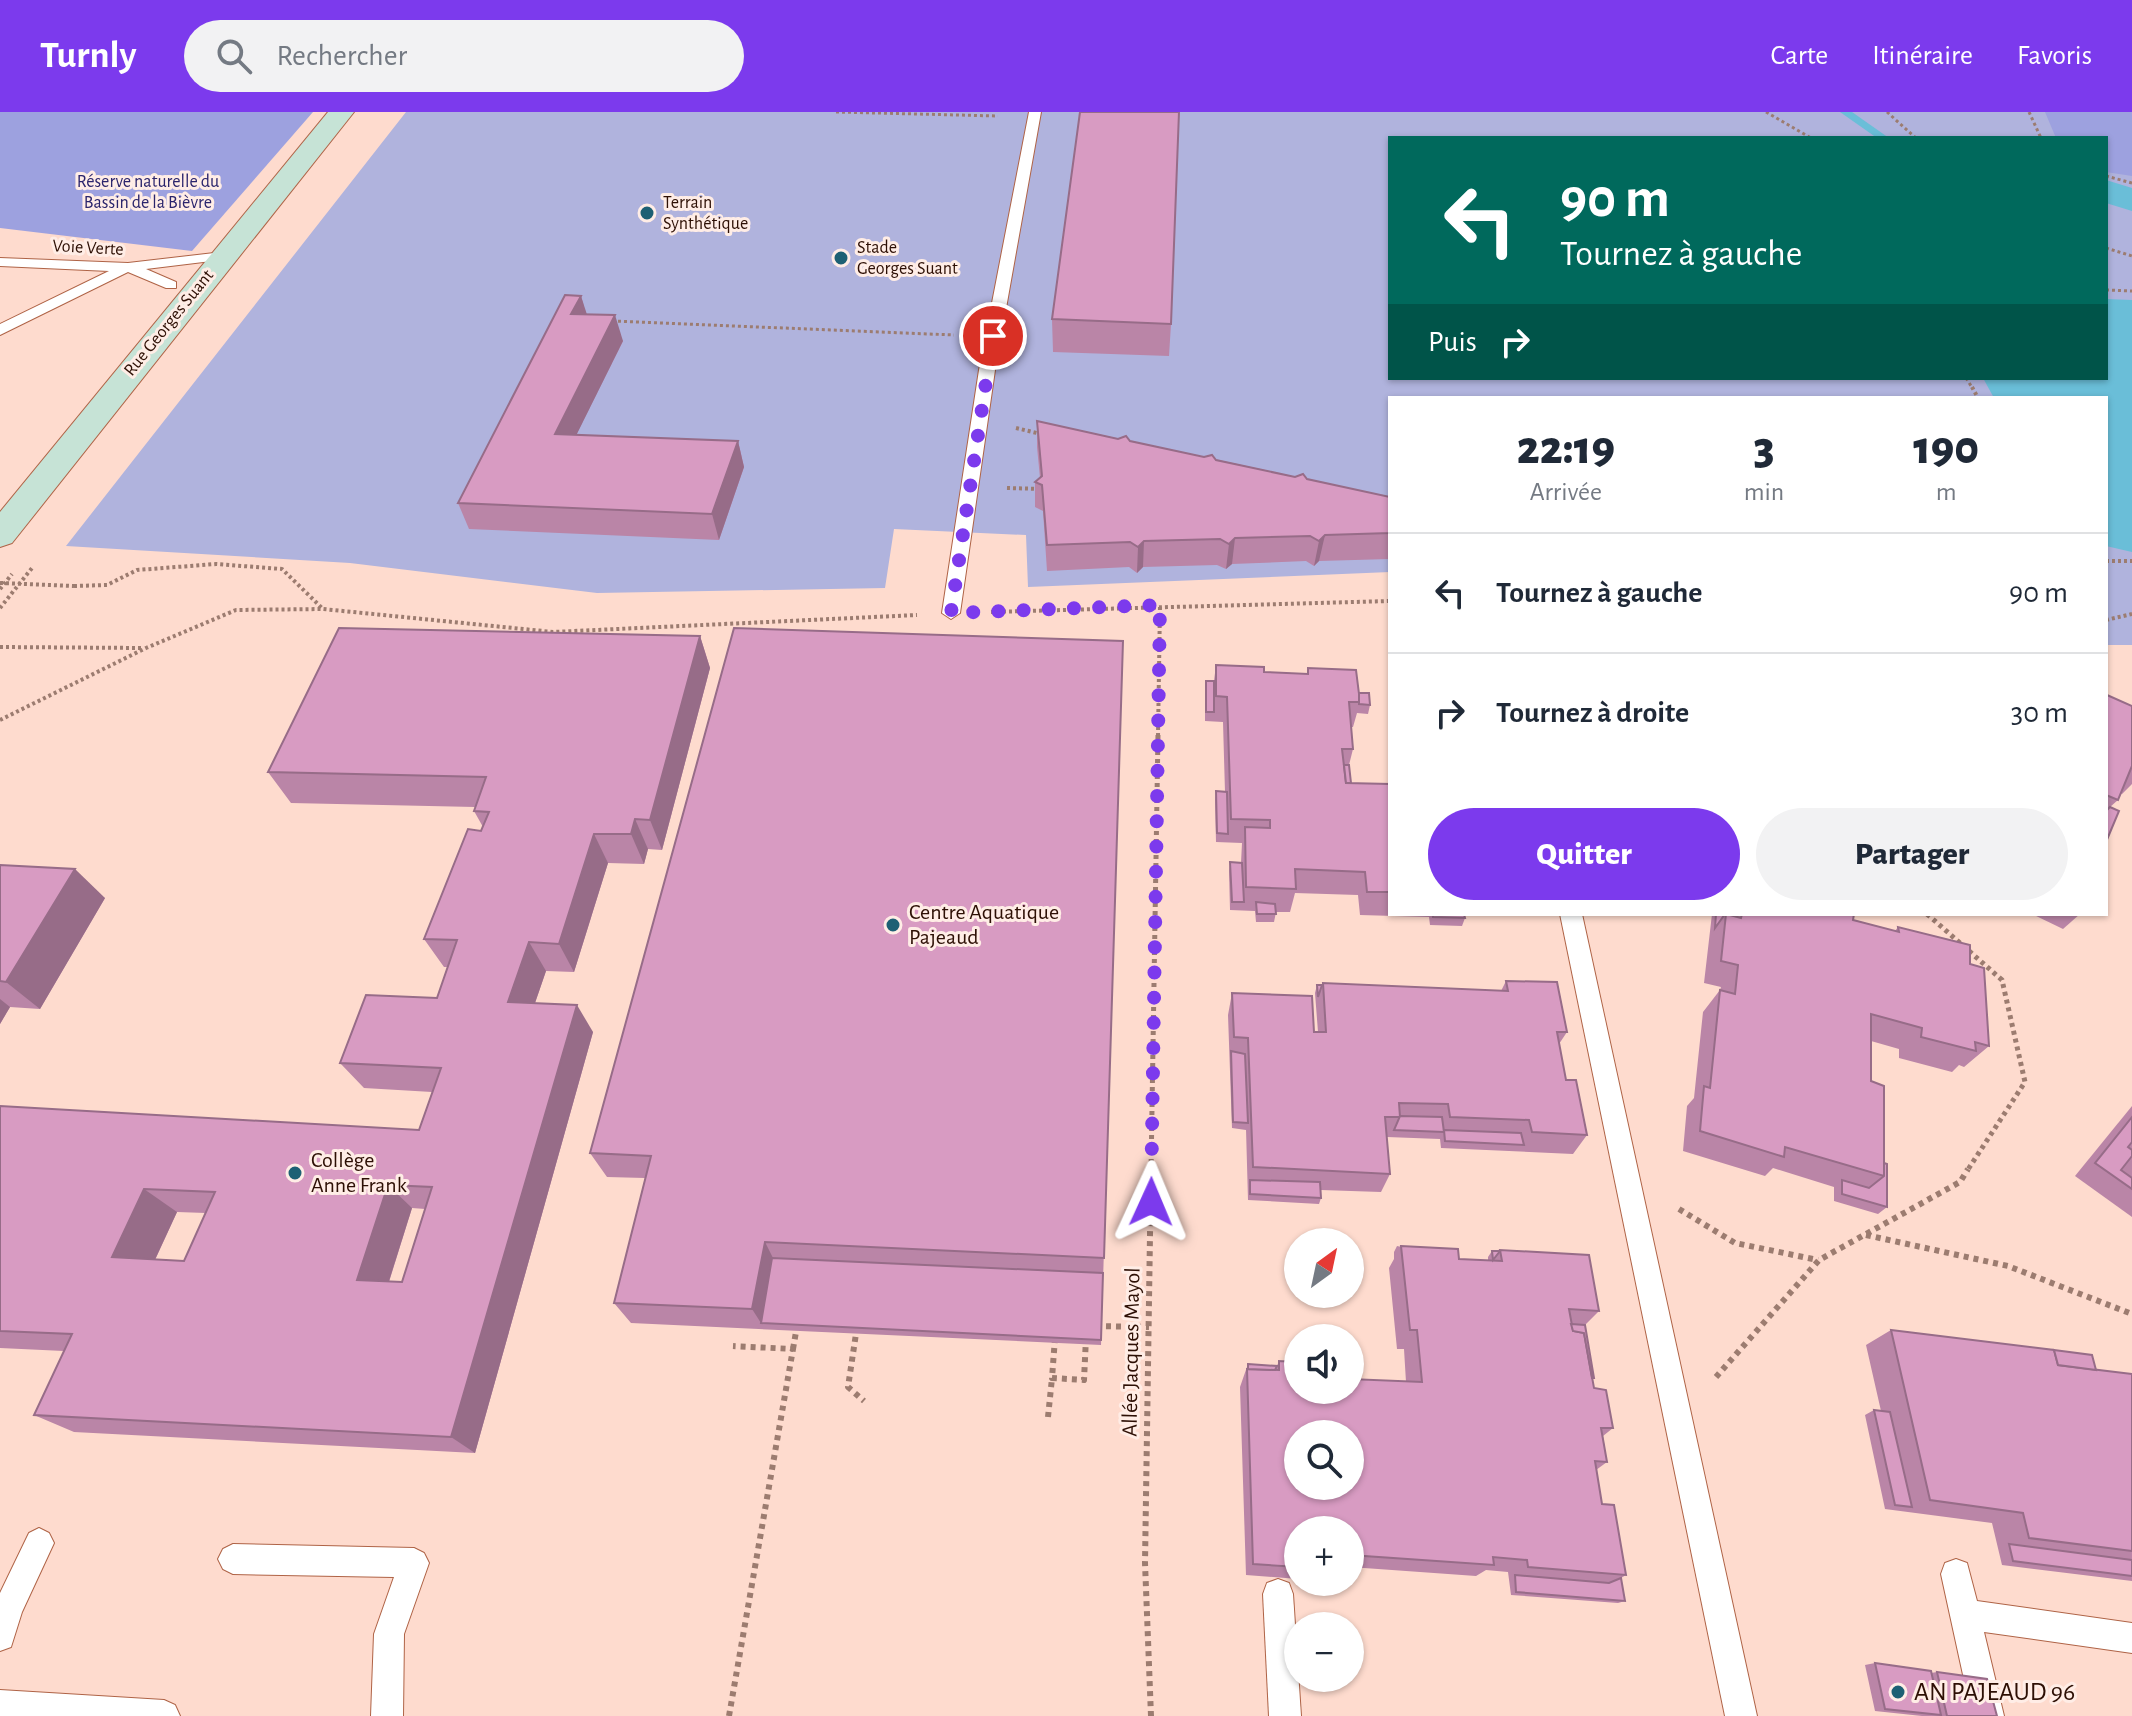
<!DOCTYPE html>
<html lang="fr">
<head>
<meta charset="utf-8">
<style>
  :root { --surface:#fff; --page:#f2f2f3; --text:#1f2937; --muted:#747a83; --line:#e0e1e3; --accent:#7c3aed }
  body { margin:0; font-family:"Alegreya Sans",sans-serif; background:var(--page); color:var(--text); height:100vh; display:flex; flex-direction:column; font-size:30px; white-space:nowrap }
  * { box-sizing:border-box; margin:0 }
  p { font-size:26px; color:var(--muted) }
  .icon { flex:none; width:44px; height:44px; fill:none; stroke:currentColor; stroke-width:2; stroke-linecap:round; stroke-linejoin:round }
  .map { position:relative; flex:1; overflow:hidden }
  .sheet { position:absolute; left:1388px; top:284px; width:720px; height:520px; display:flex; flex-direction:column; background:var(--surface); border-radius:0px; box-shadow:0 2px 6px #0004 }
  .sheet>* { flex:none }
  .guide { position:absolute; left:1388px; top:24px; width:720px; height:244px; border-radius:0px; box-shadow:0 2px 6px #0004; background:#00695c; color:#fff; overflow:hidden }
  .needle { width:52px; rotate:33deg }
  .tools { position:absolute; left:1284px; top:1116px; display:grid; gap:16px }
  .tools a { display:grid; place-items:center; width:80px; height:80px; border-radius:50%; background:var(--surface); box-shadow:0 2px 6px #0004; font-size:40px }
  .pin { position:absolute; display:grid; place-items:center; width:68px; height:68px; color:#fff; margin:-34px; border:4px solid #fff; border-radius:50%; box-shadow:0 2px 8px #0007 }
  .me { position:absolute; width:88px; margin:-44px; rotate:1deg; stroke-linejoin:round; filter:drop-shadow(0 0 6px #0008) }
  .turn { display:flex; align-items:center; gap:28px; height:168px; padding:0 40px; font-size:36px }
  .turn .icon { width:104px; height:104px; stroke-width:2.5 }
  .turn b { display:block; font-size:56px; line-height:68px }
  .then { display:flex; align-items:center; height:76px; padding:0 40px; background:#0003; gap:16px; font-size:30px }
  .eta { display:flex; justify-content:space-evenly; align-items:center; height:136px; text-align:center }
  .eta b { font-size:48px; font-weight:800; line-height:56px }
  .primary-button { display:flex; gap:16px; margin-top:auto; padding:16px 40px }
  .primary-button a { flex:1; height:92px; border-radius:48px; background:var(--accent); color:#fff; font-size:32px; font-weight:800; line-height:92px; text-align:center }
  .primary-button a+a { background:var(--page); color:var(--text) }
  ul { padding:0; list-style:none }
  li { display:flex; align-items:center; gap:24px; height:120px; padding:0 40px; border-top:2px solid var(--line) }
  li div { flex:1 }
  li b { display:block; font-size:30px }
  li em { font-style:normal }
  header { display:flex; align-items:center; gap:48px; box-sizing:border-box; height:112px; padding:0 40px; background:var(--accent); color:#fff }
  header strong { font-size:38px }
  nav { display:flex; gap:44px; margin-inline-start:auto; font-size:28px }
  .search { width:560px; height:72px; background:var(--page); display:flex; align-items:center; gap:20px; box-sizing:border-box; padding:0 28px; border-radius:44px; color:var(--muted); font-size:30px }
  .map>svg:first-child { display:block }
</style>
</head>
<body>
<header>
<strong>Turnly</strong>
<div class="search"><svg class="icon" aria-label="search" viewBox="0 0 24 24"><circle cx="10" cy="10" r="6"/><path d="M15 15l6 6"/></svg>Rechercher</div>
<nav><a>Carte</a><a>Itinéraire</a><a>Favoris</a></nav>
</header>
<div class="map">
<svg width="2132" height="1604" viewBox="0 0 2132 1604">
  <rect width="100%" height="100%" fill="#fedbce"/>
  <path fill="#b0b3dd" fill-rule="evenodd" d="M 406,0 L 2132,0 L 2132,533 L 2106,533 L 2106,286 L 1390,286 L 1390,460 L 1028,475 L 1026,423 L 894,417 L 885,476 L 597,481 L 350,451 L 66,434 ZM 1390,26 L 2106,26 L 2106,266 L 1390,266 Z"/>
  <g fill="#9da1df">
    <polygon points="0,0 313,0 192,139 0,116"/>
    <polygon points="2045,0 2132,0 2132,64 2106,60 2106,26 2056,26"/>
  </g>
  <polygon fill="#6abed8" points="2106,187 2132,188 2132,440 2106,434 2106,286 1994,286 1983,266 2106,266"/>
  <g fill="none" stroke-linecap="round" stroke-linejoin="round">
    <polygon fill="#6abed8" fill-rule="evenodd" points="1840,0 1852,0 1889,26 1877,26"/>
    <polygon fill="#6abed8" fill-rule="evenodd" points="2106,68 2132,76 2132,99 2106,91"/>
    <g stroke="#af6346" stroke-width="2">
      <g id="service">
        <polygon points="1029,0 1041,0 995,258 960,501 951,507 942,501 979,258"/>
        <polygon points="223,140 230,144 228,147 146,157 176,170 176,176 166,176 128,160 0,223 0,212 109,159 0,154 0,146 128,151"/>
        <polygon points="1560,802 1582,802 1757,1604 1725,1604"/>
        <polygon points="39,1416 49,1421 54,1431 22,1500 11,1535 0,1539 0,1481 29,1421"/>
        <polygon points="233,1432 414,1436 424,1441 429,1451 404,1522 403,1604 371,1604 374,1522 394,1465 233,1462 223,1457 218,1447 223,1437"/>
        <polygon points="1956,1447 1967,1451 1977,1489 2132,1511 2132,1541 1984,1520 2004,1604 1972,1604 1941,1462 1945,1451"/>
        <polygon points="1278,1467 1289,1471 1293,1482 1301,1604 1269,1604 1263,1482 1267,1471"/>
        <polygon points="0,1578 164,1588 175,1593 180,1604 0,1604"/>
      </g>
    </g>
    <g stroke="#af6346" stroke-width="2">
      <polygon id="secondary" points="328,0 354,0 12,431 0,435 0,400"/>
    </g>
    <g stroke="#9c7c70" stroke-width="3" stroke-dasharray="3 3" stroke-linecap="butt">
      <polyline points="836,0 998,4"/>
      <polyline points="1766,0 1811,26"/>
      <polyline points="1887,0 1916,26"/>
      <polyline points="2029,0 2041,26"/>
      <polyline points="2106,64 2132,71"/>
      <polyline points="2106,136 2132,144"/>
      <polyline points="2106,178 2132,179"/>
      <polyline points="612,209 954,223"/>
      <polyline points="1966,266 1973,277"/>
    </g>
    <g stroke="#9c7c70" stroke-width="4" stroke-dasharray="3 3" stroke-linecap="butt">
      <polyline points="1972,275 1978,286"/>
      <polyline points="1016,316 1041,322"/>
      <polyline points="1007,376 1041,377"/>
      <polyline points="2106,449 2132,449"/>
      <polyline points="74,474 107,473 137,458 216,452 282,457 322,496"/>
      <polyline points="0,477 12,462"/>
      <polyline points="0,496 32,456"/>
      <polyline points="991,500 1390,489"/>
      <polyline points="2106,508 2132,502"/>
      <polyline points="0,535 143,536"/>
      <polyline points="0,608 146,536 236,498 323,497 553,520 917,503"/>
      <polyline points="1158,624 1160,493"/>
    </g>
    <g stroke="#9c7c70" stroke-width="5" stroke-dasharray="4 4" stroke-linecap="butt">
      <polyline points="1927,802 2002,868 2025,970 1967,1059"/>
      <polyline points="1151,1059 1158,622"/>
    </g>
    <g stroke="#9c7c70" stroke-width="6" stroke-dasharray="5 5" stroke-linecap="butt">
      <polyline points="1679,1097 1735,1131 1818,1148"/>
      <polyline points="1866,1123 2008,1154 2132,1202"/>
      <polyline points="1096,1214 1149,1215"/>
      <polyline points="857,1215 848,1275 864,1289"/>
      <polyline points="1055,1226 1052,1266 1084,1268 1086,1226"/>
      <polyline points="793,1237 797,1214"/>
      <polyline points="1716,1265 1819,1148 1960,1070 1968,1057"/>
      <polyline points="1048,1305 1052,1266"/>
      <polyline points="729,1604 793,1237 733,1234"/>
      <polyline points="1151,1604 1145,1451 1151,1057"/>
    </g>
    <use href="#service" fill="#fff" fill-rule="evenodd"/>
    <use href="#secondary" fill="#c6e3d6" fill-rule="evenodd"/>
    <polyline stroke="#9c7c70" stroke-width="4" stroke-dasharray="3 3" stroke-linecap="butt" points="0,471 74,474"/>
  </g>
  <g fill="#ba85a7" fill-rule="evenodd">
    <polygon points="581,184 586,202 623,229 576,323 738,329 744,355 719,428 469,417 458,391"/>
    <polygon points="1052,207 1171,212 1169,244 1053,240"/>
    <polygon points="1037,309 1390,385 1390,447 1319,449 1314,454 1306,449 1232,452 1226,457 1217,453 1143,455 1137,461 1129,455 1047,459 1043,399 1035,395 1035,370 1040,366 1037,335"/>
    <path d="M 700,524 L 710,556 L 662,738 L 648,737 L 644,752 L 608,751 L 574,860 L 546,859 L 535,891 L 593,920 L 475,1341 L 74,1320 L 34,1303 L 64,1239 L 0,1236 L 0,994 L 419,1018 L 432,980 L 364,976 L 340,951 L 437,886 L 448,855 L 444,855 L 424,827 L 481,719 L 483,715 L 474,699 L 475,695 L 291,691 L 268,660 ZM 412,1096 L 425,1097 L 402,1170 L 389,1170 ZM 177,1100 L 206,1101 L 184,1149 L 155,1148 Z"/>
    <polygon points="1123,529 1101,1233 631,1211 614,1191 645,1066 607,1065 590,1041"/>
    <polygon points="1216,553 1264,560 1307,562 1308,556 1359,581 1370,593 1368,602 1357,601 1353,615 1351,615 1353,637 1349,653 1351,671 1390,672 1390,802 1464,802 1465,806 1462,814 1430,813 1429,805 1360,803 1358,783 1295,781 1290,800 1276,800 1274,810 1256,810 1255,799 1230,798 1229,759 1230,750 1241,751 1242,731 1216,730 1215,688 1216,679 1225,680 1223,610 1205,609 1205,578 1206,569 1214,569"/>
    <polygon points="2106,584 2132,594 2132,672 2122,682 2120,681 2118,688 2110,695 2106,730"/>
    <polygon points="0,753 105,786 40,897 10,895 0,912"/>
    <polygon points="1712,802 1852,802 1853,808 1895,819 1898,815 1970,852 1989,934 1964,955 1959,953 1952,960 1899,946 1899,937 1871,929 1871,969 1884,1051 1887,1095 1878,1102 1834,1089 1834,1075 1773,1056 1765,1064 1683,1039 1687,994 1694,986 1703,900 1720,878 1721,875 1704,871"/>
    <polygon points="2032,802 2080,802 2063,817"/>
    <polygon points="1506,869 1567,920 1559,932 1566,968 1587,1023 1573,1042 1441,1036 1440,1027 1387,1025 1390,1062 1381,1080 1321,1078 1321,1086 1319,1092 1248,1088 1246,1017 1246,1018 1232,1016 1228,903 1232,881 1314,920 1318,920 1315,881 1317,873 1501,879"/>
    <polygon points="2132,994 2132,1105 2075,1064"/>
    <polygon points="1397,1134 1459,1147 1488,1149 1488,1145 1492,1139 1500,1139 1599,1199 1585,1213 1594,1266 1592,1267 1594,1276 1613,1316 1603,1324 1607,1350 1596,1358 1602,1392 1626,1463 1621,1466 1625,1489 1618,1491 1511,1483 1508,1460 1486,1458 1476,1464 1350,1455 1350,1418 1298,1418 1298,1467 1246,1463 1240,1275 1248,1252 1277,1254 1279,1249 1298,1278 1406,1270 1404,1237 1397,1237 1389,1156 1394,1147 1394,1140"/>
    <polygon points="1891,1218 2096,1258 2132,1262 2132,1469 2002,1453 1992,1411 1885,1397 1865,1303 1874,1298 1881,1299 1866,1233"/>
    <polygon points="1875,1551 1931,1561 1937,1560 1997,1604 1922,1604 1875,1599 1865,1553"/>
  </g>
  <g fill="#976c88">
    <polygon points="581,184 589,209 571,202"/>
    <polygon points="615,203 623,229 564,348 555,322"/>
    <polygon points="738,329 744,355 719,428 712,402"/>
    <polygon points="1325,423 1319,449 1314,454 1319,429"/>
    <polygon points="1235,426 1232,452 1226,457 1229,432"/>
    <polygon points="1144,429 1143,455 1137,461 1138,435"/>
    <polygon points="700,524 710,556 662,738 650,708"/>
    <polygon points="635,707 648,737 644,752 631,722"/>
    <polygon points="594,722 608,751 574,860 559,832"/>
    <polygon points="75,757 105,786 40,897 6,870"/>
    <polygon points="529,830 546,859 526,917 508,890"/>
    <polygon points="0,887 10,895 0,912"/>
    <polygon points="577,893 593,920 475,1341 451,1325"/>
    <polygon points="388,1073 412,1096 383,1188 357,1168"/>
    <polygon points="144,1077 177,1100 146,1167 112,1145"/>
    <polygon points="765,1130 776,1152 761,1211 752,1197"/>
  </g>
  <g fill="#d89bc2" stroke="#976c88" stroke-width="2" fill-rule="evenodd">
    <polygon points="1080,0 1179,0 1171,212 1052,207"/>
    <polygon points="565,183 581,184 571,202 615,203 555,322 738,329 712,402 458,391"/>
    <polygon points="1037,309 1118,327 1126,324 1130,329 1204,345 1212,343 1216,348 1295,365 1303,362 1307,367 1390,385 1390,421 1325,423 1319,429 1310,424 1235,426 1229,432 1220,427 1144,429 1138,435 1130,430 1047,433 1042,373 1035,370 1042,364"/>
    <path d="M 339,516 L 700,524 L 650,708 L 635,707 L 631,722 L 594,722 L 559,832 L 529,830 L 508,890 L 577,893 L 451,1325 L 34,1303 L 72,1222 L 0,1219 L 0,994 L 419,1018 L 441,956 L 340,951 L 366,883 L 437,886 L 457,828 L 424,827 L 468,717 L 481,719 L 489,700 L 474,699 L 486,665 L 268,660 ZM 388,1073 L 432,1075 L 402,1170 L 357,1168 ZM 144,1077 L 215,1080 L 184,1149 L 112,1145 Z"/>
    <polygon points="734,516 1123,529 1104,1146 765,1130 752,1197 614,1191 651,1044 590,1041"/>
    <polygon points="1216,553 1264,555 1264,560 1308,562 1308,556 1356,558 1360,590 1349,590 1353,637 1342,637 1346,671 1390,672 1390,780 1367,780 1365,760 1295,757 1296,777 1246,775 1245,715 1270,716 1270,708 1231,707 1227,585 1216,584"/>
    <rect x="1206" y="569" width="8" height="31"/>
    <polygon points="1359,581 1369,581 1370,593 1359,592"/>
    <polygon points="2107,583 2132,594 2132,654 2118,688 2106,683"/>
    <polygon points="1344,653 1349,653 1351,671 1346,671"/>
    <polygon points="1216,679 1227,680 1228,722 1217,721"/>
    <polygon points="2110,695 2119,699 2106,730 2106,699"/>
    <polygon points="1230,750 1242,751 1244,790 1232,790"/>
    <polygon points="0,753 75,757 6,870 0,869"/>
    <polygon points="1256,790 1275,792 1276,802 1257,802"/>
    <polygon points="1433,802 1464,802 1465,806 1433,805"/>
    <polygon points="1716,802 1725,802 1715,816"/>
    <polygon points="1726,802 1741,806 1742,802 1854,802 1853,808 1899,820 1898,815 1970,833 1970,852 1984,856 1989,934 1975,930 1976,939 1921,925 1922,916 1871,902 1871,969 1884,974 1884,1064 1785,1035 1784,1045 1700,1019 1704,974 1710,976 1720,878 1735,882 1738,853 1721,849"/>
    <polygon points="1506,869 1557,870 1567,920 1557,920 1566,968 1576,968 1587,1023 1532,1020 1529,1008 1450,1005 1448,992 1399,991 1400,1005 1385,1005 1390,1062 1253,1055 1248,926 1234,925 1232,881 1312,884 1314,920 1326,920 1323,871 1508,879"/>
    <polygon points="1317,873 1322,873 1318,885"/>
    <polygon points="1231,939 1245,942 1248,1011 1233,1010"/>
    <polygon points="1400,1004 1442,1005 1444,1020 1394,1018"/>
    <polygon points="2132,1005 2132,1030 2128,1035 2132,1038 2132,1044 2121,1058 2132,1066 2132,1077 2095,1051"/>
    <polygon points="1444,1018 1521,1021 1524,1033 1445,1029"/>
    <polygon points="1884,1051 1887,1052 1887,1095 1842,1082 1842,1068 1869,1076 1884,1064"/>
    <polygon points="1250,1068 1320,1070 1321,1086 1250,1082"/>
    <path d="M 1401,1134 L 1458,1137 L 1459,1147 L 1502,1149 L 1500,1138 L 1589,1143 L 1599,1199 L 1569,1197 L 1573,1219 L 1584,1221 L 1594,1276 L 1606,1278 L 1613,1316 L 1601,1316 L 1607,1350 L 1595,1349 L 1602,1392 L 1614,1393 L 1626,1463 L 1528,1455 L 1527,1448 L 1493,1445 L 1494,1453 L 1350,1443 L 1350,1418 L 1298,1418 L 1298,1455 L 1253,1452 L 1247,1257 L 1279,1258 L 1279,1249 L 1298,1250 L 1298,1278 L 1350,1278 L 1350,1267 L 1422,1270 L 1417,1218 L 1410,1218 ZM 1298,1322 L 1350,1322 L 1350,1374 L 1298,1374 Z"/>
    <polygon points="1492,1139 1500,1139 1493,1148"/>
    <polygon points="772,1146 1103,1161 1101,1228 761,1211"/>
    <polygon points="1571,1212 1585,1213 1594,1266 1592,1266 1584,1221 1573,1219"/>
    <polygon points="1891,1218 2054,1238 2058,1253 2132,1262 2132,1439 2029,1426 2023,1401 1930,1388"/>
    <polygon points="2054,1238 2092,1243 2096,1258 2058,1253"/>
    <polygon points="1248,1252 1277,1254 1275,1258 1248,1257"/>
    <polygon points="1874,1298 1890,1300 1912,1395 1895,1393"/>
    <polygon points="2009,1432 2132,1448 2132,1464 2013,1449"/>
    <polygon points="1515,1463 1609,1471 1621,1466 1625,1489 1516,1480"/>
    <polygon points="1875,1551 1931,1559 1941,1603 1885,1597"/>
    <polygon points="1937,1560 1987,1567 1997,1604 1947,1604"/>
  </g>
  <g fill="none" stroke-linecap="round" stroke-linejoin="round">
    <polyline stroke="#7c3aed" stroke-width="14" stroke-dasharray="0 25.2" points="993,224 951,501 1160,493 1151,1090"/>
  </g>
  <g fill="#1d6074" stroke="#ffede6" stroke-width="3">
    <circle cx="647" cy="101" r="8"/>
    <circle cx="841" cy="146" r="8"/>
    <circle cx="893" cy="813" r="8"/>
    <circle cx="295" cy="1061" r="8"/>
    <circle cx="1898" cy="1580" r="8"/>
  </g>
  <g text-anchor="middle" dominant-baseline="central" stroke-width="6" stroke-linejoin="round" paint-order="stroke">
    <g font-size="18" fill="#2a246c" stroke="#ffede6">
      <text x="148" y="70">Réserve naturelle du<tspan x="148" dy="21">Bassin de la Bièvre</tspan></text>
    </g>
    <g font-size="18" fill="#2d0f04" stroke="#ffede6" text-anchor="start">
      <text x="663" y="91">Terrain<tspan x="663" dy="21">Synthétique</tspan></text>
      <text x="857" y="136">Stade<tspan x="857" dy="21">Georges Suant</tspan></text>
    </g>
    <g font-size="18" fill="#2d0f04" stroke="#ffede6">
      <text transform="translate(88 136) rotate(3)">Voie Verte</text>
      <text transform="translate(169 211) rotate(-51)">Rue Georges Suant</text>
    </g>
    <g font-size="22" fill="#2d0f04" stroke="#ffede6" text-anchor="start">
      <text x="909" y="800">Centre Aquatique<tspan x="909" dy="25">Pajeaud</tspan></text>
      <text x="311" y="1048">Collège<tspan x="311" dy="25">Anne Frank</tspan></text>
    </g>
    <g font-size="22" fill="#2d0f04" stroke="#ffede6">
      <text transform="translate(1131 1240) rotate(-89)">Allée Jacques Mayol</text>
    </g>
    <g font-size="26" fill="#2d0f04" stroke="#ffede6" text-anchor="start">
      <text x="1914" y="1580">AN PAJEAUD 96</text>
    </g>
  </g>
</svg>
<div class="tools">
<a><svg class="needle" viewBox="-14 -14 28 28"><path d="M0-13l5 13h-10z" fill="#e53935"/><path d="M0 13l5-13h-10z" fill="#747a83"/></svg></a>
<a><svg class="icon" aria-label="sound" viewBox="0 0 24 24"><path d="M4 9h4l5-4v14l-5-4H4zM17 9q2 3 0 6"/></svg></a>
<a><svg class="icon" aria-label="search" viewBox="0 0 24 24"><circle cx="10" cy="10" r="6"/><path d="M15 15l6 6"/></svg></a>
<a>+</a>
<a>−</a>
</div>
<div class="pin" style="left:993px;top:224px;background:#d93025"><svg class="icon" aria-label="arrive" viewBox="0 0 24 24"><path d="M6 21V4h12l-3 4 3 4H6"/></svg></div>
<svg class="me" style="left:1151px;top:1090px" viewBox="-20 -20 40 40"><path d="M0-17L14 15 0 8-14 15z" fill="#7c3aed" stroke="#fff" stroke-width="4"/></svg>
<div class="guide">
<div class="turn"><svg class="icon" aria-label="left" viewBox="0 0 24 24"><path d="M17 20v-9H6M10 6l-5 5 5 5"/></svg><div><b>90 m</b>Tournez à gauche</div></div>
<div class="then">Puis<svg class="icon" aria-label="right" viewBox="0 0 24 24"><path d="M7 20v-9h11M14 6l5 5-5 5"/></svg></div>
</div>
<section class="sheet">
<div class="eta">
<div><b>22:19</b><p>Arrivée</p></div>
<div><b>3</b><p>min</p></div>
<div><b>190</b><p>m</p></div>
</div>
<ul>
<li><svg class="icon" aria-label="left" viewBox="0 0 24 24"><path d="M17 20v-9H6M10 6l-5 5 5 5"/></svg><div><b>Tournez à gauche</b></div><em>90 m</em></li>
<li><svg class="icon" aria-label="right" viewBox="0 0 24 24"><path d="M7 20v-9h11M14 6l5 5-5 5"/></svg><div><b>Tournez à droite</b></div><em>30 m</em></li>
</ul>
<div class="primary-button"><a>Quitter</a><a>Partager</a></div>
</section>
</div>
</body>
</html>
